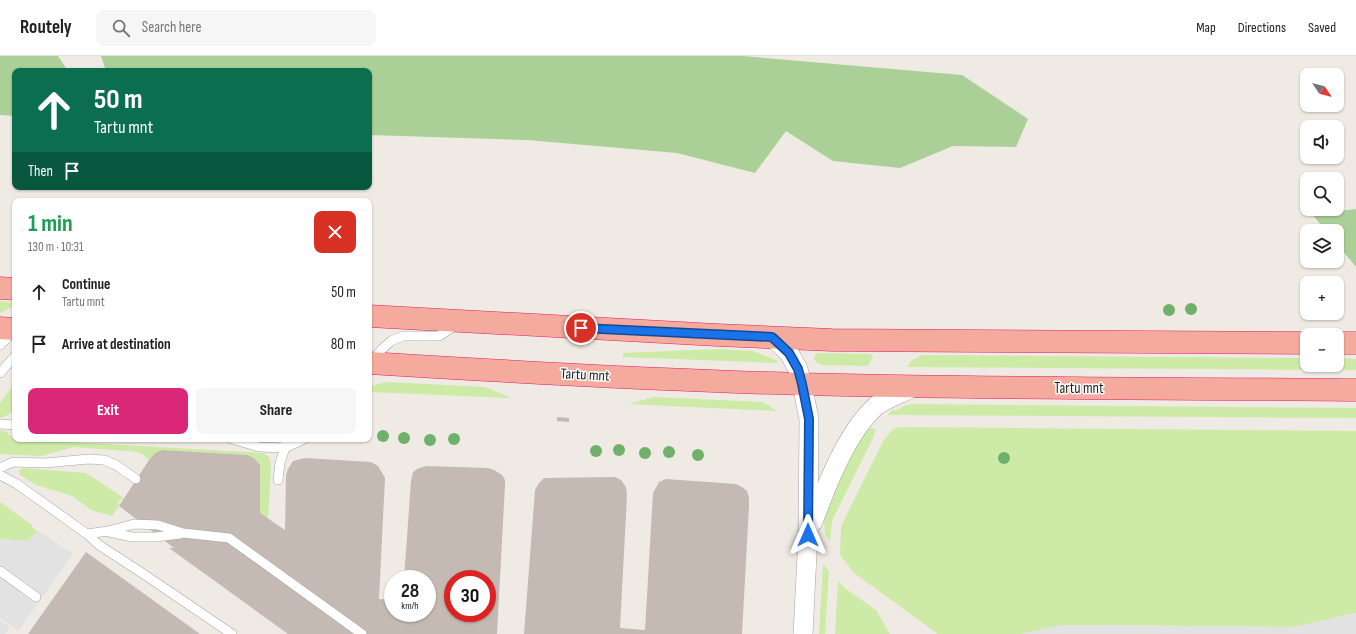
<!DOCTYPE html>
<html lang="en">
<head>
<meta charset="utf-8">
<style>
  :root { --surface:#fff; --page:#f6f6f6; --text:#202124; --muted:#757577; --line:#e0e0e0; --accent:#db2777 }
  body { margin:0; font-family:"Sofia Sans Condensed",sans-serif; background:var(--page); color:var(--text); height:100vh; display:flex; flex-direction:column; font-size:15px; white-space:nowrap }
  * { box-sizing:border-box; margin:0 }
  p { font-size:13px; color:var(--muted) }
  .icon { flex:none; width:22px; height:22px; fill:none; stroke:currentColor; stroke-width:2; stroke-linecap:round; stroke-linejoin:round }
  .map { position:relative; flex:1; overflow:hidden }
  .drawer { position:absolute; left:12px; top:142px; width:360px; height:244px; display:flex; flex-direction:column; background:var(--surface); border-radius:8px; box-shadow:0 1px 3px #0004 }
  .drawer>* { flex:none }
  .guide { position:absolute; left:12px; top:12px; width:360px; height:122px; border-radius:8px; box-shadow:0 1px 3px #0004; background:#0b6e4f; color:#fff; overflow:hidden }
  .needle { width:26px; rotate:125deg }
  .fabs { position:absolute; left:1300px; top:12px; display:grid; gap:8px }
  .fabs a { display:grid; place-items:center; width:44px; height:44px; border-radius:8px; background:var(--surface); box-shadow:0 1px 3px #0004; font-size:20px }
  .speed { position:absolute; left:384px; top:514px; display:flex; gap:8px; font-size:20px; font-weight:700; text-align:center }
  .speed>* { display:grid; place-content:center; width:52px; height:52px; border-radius:50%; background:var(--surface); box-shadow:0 1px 3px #0004; line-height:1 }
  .speed small { font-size:10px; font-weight:400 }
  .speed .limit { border:6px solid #d22; background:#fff; color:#111 }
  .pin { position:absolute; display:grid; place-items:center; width:34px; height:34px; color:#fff; margin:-17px; border:2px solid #fff; border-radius:50%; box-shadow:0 1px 4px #0007 }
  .me { position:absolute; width:44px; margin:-22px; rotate:0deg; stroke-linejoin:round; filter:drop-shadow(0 0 3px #0008) }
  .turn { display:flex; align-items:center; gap:14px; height:84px; padding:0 16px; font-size:18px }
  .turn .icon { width:52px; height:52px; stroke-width:2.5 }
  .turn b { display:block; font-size:28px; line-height:34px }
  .then { display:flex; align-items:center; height:38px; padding:0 16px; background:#0003; gap:8px; font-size:15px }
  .round { display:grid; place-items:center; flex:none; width:42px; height:42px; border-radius:8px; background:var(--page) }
  .head { display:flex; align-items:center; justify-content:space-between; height:68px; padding:0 16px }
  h1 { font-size:24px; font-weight:700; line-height:30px; color:#1e9e55 }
  .cta { display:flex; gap:8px; margin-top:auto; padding:8px 16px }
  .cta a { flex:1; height:46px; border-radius:8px; background:var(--accent); color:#fff; font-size:16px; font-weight:700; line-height:46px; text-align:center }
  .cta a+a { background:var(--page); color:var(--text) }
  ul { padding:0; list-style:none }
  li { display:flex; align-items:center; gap:12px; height:52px; padding:0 16px }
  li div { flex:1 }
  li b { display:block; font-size:15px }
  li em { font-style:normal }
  header { display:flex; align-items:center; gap:24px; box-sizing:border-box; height:56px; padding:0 20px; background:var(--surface); border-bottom:1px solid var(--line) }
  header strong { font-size:19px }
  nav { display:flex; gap:22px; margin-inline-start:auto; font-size:14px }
  .search { width:280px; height:36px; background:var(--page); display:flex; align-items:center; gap:10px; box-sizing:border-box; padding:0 14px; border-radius:8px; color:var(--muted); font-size:15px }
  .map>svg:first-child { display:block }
</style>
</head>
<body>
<header>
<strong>Routely</strong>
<div class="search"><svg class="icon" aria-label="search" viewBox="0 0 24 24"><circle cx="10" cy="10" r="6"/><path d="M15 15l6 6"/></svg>Search here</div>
<nav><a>Map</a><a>Directions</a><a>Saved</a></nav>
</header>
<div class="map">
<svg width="1356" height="578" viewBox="0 0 1356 578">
  <rect width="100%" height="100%" fill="#efebe4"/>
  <g fill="#cdeba7">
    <polygon points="0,245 15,247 14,250 0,257"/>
    <polygon points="717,293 753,295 778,305 777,307 623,301 623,297"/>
    <polygon points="818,297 870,298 873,301 868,310 821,309 814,304 815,299"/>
    <polygon points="922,299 1307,302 1307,309 1337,309 1337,302 1356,303 1356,314 907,311 912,304"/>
    <polygon points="15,326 15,354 4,361 0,362 0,347"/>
    <path d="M 388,326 L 485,331 L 511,342 L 369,336 L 369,332 C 375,328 381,327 388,326 Z"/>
    <polygon points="653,341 763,346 777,355 629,348"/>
    <polygon points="916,348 1356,352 1356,362 888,359 888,358 894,353 895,355 906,349"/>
    <polygon points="900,371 1356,375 1356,557 1295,571 1075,569 1063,569 1020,578 938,578 854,517 840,499 841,472 845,462 883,385 893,373"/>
    <polygon points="868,372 875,373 874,380 832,465 830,486 825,479 824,461 829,442 853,394"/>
    <path d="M 0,374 L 6,375 L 11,381 L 15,383 L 263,397 C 270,400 270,404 271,410 L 268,463 L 260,457 L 260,409 L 255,403 L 248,399 L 162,394 L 155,397 L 149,404 L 144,399 L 137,396 L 74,391 L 41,400 L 0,398 Z"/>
    <polygon points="22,412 86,417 124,442 118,445 119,450 112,460 91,454 72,440 36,429 20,419 19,415"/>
    <polygon points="0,446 32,469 32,471 38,476 26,485 0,483"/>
    <polygon points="823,508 829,515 825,578 819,578"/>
    <polygon points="838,525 846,533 876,554 890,578 835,578"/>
  </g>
  <g fill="#abd097">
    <polygon points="0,0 58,0 68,15 15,15 15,60 0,59"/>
    <polygon points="101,0 743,0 962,19 1028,63 1016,91 953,90 900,112 833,105 786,75 755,117 677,97 527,84 369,79 369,15 106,15"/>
    <polygon points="1356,153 1356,211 1337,188 1337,175 1326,175 1312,158"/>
  </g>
  <g fill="#e2e2e2">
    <polygon points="39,475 73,498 18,575 0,562 0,483 26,485"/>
    <polygon points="1356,557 1356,578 1020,578 1063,569 1075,569 1295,571"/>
    <polygon points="0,564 10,571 5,578 0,578"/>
  </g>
  <g fill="#c4bab3" fill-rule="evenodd">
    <polygon points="557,361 569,362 569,366 557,365"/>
    <path d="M 162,394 L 248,399 L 255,403 L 260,409 L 260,457 L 285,474 L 286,419 L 288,413 L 293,405 L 305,402 L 371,406 L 378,410 L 385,422 L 379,543 L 393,544 L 393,557 L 427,557 L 427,523 L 404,523 L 411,425 L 413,416 L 419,412 L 427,410 L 488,412 L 494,414 L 502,419 L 505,424 L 505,429 L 497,578 L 288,578 L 169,492 L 174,492 L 119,450 L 149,404 L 155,397 ZM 453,523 L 487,523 L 487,557 L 453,557 Z"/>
    <polygon points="615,421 621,424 626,431 627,440 620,572 645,574 653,437 659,426 666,423 736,428 742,431 747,435 749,442 749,450 742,578 524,578 535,434 539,427 544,422"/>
    <polygon points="86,496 200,578 28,578"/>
  </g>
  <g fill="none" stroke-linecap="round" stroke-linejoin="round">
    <g stroke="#a5a5a5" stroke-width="10">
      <g id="service">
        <polyline points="0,289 14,275"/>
        <polyline points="372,306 382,293 391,285 403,280 439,280 456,269"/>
        <polyline points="0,317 15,300"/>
        <polyline points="0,368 15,369"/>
        <polyline points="232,383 259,391 285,392 304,383"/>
        <polyline points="0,412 13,406 45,407 89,403 104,404 116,409 136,423"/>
        <polyline points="0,419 17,428 87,478 99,489 145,519 232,578"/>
        <polyline points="278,424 280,407 285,392 285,383"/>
        <polyline points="109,476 132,481 156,481 180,478"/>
        <polyline points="87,478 108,475 134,468 158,469 183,477 229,482 362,578"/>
        <polyline points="0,515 36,541"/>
      </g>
    </g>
    <g stroke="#a5a5a5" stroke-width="20">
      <g id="minor">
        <polyline points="772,281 789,297 798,313 802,328 809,363 808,479 803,578"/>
        <path d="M 813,466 C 826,430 847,376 876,350 C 885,343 905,336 915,330"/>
      </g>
    </g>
    <g stroke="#e01e6c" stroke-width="23">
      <g id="trunk">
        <polyline points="0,232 15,233"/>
        <polyline points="369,260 717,279 832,284 1307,287"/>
        <polyline points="0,272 15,273"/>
        <polyline points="1337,287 1356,287"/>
        <path d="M 369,307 C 513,316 656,324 800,328 C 985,333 1171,332 1356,334"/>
      </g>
    </g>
    <use href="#service" stroke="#fff" stroke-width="9"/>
    <use href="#minor" stroke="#fff" stroke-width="19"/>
    <use href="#trunk" stroke="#f4aa9c" stroke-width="22"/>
  </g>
  <g fill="#70b06d">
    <circle cx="1191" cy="253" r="6"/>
    <circle cx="1169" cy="254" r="6"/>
    <circle cx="383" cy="380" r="6"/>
    <circle cx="404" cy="382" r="6"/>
    <circle cx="454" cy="383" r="6"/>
    <circle cx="430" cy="384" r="6"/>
    <circle cx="619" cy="394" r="6"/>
    <circle cx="596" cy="395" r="6"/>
    <circle cx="669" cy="396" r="6"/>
    <circle cx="645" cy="397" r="6"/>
    <circle cx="698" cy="399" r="6"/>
    <circle cx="1004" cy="402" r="6"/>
  </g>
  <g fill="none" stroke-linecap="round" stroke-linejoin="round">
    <g stroke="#114b97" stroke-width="10">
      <polyline id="route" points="581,272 772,281 789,297 798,313 802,328 809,363 808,479"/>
    </g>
    <use href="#route" stroke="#1a73e8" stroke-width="7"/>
  </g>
  <g text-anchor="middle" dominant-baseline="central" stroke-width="3" stroke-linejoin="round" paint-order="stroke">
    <g font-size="15" fill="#1e1e1e" stroke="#fff">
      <text transform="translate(585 319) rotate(3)">Tartu mnt</text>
      <text x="1079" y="332">Tartu mnt</text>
    </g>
  </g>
</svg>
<div class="fabs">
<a><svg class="needle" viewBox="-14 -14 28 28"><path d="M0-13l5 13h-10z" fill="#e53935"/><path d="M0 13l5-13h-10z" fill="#757577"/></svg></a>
<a><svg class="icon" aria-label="sound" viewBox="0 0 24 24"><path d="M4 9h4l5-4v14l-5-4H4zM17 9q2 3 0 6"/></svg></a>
<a><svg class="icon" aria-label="search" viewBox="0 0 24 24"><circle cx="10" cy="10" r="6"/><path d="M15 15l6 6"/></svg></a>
<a><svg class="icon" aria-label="layers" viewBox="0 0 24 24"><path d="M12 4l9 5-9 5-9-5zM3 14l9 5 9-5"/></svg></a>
<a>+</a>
<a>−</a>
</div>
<div class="speed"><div>28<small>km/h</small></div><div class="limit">30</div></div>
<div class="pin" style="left:581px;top:272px;background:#d93025"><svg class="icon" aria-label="arrive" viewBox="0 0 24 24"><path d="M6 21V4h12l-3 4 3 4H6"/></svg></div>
<svg class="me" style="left:808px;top:479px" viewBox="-20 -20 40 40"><path d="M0-17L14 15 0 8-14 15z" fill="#1a73e8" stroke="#fff" stroke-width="4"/></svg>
<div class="guide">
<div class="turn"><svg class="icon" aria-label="ahead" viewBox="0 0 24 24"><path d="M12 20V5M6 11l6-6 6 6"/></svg><div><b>50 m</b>Tartu mnt</div></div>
<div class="then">Then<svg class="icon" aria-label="arrive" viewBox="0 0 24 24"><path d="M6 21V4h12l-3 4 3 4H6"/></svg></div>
</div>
<section class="drawer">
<div class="head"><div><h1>1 min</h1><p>130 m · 10:31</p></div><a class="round" style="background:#d93025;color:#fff"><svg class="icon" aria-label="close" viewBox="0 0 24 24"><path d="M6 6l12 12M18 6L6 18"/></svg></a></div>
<ul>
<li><svg class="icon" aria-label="ahead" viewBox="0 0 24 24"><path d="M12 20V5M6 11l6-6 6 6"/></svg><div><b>Continue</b><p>Tartu mnt</p></div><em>50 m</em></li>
<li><svg class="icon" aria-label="arrive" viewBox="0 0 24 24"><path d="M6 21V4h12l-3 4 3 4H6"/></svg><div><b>Arrive at destination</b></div><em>80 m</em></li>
</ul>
<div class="cta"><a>Exit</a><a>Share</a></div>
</section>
</div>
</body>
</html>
